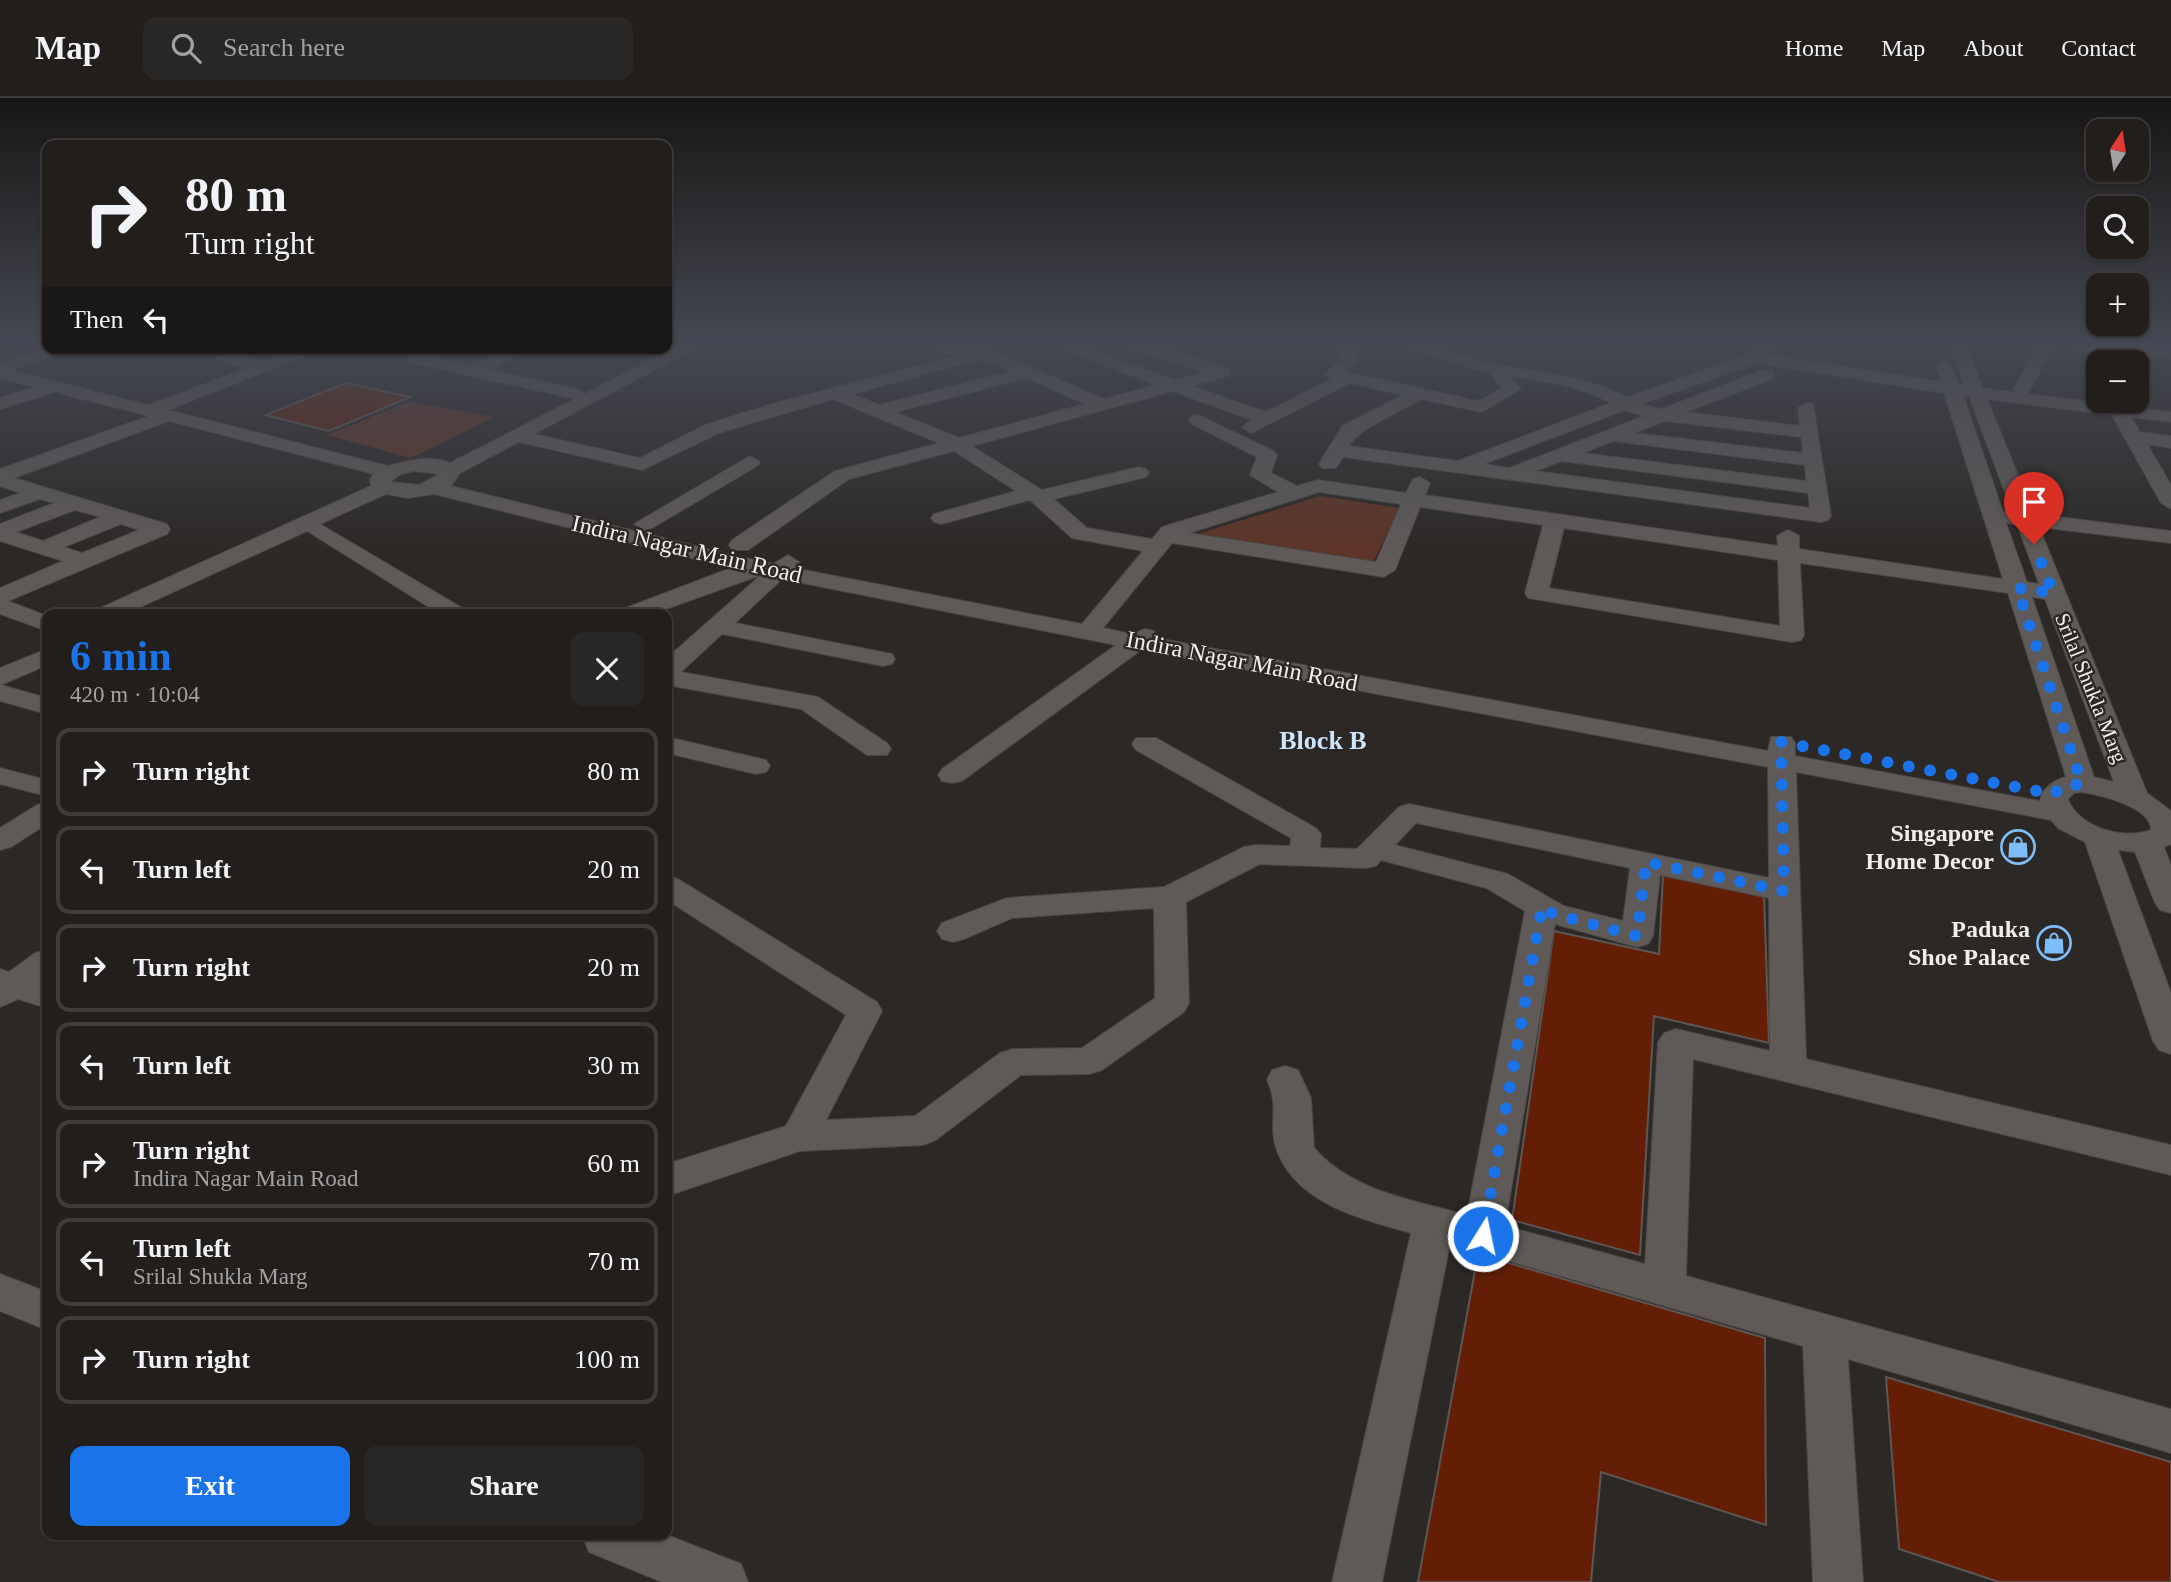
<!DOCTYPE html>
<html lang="en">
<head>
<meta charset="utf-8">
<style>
  :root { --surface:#211e1c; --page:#292725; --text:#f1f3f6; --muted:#a2a2a3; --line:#3e3c3b; --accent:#1a73e8 }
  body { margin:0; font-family:"Times New Roman",serif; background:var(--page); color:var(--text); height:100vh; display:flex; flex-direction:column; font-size:26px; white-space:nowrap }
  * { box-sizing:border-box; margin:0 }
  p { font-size:23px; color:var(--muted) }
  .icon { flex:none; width:38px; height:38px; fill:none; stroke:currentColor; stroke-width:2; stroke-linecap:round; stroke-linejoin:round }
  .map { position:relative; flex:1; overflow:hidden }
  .sheet { position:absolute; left:42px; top:511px; width:630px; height:931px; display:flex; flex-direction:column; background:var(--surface); border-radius:14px; box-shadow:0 2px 5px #0004,0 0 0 2px var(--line) }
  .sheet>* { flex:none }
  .banner { position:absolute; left:42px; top:42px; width:630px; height:214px; border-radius:14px; box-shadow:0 2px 5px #0004,0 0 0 2px var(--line); background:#211e1c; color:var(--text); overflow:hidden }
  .needle { width:46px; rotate:12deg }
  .buttons { position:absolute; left:2086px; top:21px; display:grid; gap:14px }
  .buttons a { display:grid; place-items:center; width:63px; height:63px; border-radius:14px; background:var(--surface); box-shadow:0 2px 5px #0004,0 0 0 2px var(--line); font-size:35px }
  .pin { position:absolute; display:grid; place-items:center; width:60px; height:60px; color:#fff; margin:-72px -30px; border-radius:50% 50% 50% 0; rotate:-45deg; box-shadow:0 0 7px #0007 }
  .pin .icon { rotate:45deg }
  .me { position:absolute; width:77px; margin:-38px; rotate:10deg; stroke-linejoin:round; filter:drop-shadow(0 0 5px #0008) }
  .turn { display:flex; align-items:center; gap:24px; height:147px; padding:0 28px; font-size:32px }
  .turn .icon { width:91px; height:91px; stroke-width:2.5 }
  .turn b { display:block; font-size:49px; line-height:60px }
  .then { display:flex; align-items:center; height:66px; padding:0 28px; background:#0003; gap:14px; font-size:26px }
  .round { display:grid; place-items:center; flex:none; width:74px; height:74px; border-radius:14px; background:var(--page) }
  .overview { display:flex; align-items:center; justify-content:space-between; height:119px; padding:0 28px }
  h1 { font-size:42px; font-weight:800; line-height:52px; color:var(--accent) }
  .button { display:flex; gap:14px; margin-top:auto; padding:14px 28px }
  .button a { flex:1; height:80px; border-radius:14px; background:var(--accent); color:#fff; font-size:28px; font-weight:800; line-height:80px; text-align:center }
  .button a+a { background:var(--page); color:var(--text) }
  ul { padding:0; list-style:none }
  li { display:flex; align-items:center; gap:21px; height:88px; margin:0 14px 10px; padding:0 14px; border:4px solid var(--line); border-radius:14px }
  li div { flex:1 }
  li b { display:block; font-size:26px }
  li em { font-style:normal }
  header { display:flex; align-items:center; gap:42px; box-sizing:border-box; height:98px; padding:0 35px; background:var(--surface); border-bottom:2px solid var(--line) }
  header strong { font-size:33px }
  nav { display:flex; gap:38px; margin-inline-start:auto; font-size:24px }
  .search { width:490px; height:63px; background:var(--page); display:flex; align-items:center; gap:18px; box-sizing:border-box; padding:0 24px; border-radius:14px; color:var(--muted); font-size:26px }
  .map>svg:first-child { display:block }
</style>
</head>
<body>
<header>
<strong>Map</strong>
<div class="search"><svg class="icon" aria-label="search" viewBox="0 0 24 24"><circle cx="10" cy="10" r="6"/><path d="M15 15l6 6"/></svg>Search here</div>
<nav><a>Home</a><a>Map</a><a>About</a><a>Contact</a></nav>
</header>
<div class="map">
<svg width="2171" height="1484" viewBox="0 0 2171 1484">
  <rect width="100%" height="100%" fill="#2c2826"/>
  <g fill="#5e3426">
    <polygon points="409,304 494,319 411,360 327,337"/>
    <polygon points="1321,398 1399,410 1373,465 1197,436"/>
  </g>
  <g fill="#631e05" stroke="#5c5755" stroke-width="2">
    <polygon points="346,285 410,299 329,333 265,317"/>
    <polygon points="1663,777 1764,798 1769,945 1654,918 1640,1157 1512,1122 1554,833 1659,856"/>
    <polygon points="1478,1156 1765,1240 1766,1427 1601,1374 1591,1484 1418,1484"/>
    <polygon points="1886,1279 2171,1364 2171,1484 1999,1484 1899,1451"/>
  </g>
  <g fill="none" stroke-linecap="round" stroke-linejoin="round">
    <g stroke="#494645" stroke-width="2">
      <g id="minor">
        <path d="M 682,246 L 703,246 L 534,336 L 640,360 L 705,327 L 768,307 L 956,258 L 927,246 L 953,246 L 998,255 L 1104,301 L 1157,287 L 1066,253 L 1066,247 L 1078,247 L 1175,282 L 1204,274 L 1120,246 L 1147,246 L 1229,270 L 1231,274 L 1229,278 L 1192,288 L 1266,314 L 1332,281 L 1324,276 L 1342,262 L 1338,252 L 1345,246 L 1366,246 L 1355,254 L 1359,263 L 1346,274 L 1479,303 L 1502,290 L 1491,276 L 1399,246 C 1437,246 1464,261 1500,267 C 1547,276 1582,277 1627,299 L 1750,256 L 1760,246 L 1774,246 L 1768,257 L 1941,284 L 1936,268 L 1944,263 L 1952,268 L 1959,286 L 1964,287 L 1949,246 L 1965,246 L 1983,290 L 2012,294 L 2038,246 L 2054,246 L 2028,296 L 2171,314 L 2171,324 L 2131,319 L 2140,334 L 2171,338 L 2171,350 L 2147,346 L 2171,387 L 2171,411 L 2161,405 L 2112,317 L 1987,301 L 2034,416 L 2171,433 L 2171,445 L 2039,429 L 2147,695 L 2171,713 L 2171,746 L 2164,749 L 2171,767 L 2171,815 L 2160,812 L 2155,805 L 2135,754 L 2118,752 L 2171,895 L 2171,956 L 2159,952 L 2153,943 L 2085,744 L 2058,730 L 2051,722 L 1796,674 L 1806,961 L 2171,1047 L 2171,1077 L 1693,961 L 1686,1178 L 2171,1311 L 2171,1355 L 1848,1261 L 1863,1484 L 1813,1484 L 1803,1248 L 1450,1146 L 1382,1484 L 1332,1484 L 1411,1135 C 1362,1121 1295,1106 1276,1050 C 1268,1025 1280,1010 1267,982 L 1272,972 L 1285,968 L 1298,972 L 1311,1000 L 1314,1050 C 1353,1094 1413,1102 1467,1117 L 1525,813 L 1486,790 L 1381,762 L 1376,768 L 1365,770 L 1260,766 L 1186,804 L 1189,905 L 1184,914 L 1102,972 L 1089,976 L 1021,977 L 936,1042 L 923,1047 L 800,1053 L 667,1098 L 667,1066 L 786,1028 L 846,917 L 667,802 L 667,778 L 678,781 L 877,904 L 882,913 L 826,1022 L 915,1018 L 1000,955 L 1013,951 L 1082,950 L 1155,900 L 1154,810 L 1012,820 L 964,841 L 953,844 L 942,841 L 937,833 L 942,825 L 1007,800 L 1164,789 L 1244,749 L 1255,747 L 1290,748 L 1291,740 L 1136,652 L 1132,646 L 1136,640 L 1156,640 L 1316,730 L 1321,736 L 1320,750 L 1357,751 L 1399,709 L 1409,706 L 1769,780 L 1768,669 L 1141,552 L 962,683 L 952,685 L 942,683 L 938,677 L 942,671 L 1116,547 L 782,481 L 735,525 L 892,556 L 895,561 L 892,566 L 883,568 L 722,536 L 681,574 L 818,599 L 887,645 L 891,651 L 887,657 L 867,657 L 801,611 L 667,587 L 667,560 L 761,477 L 652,516 L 619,516 L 623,511 L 731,470 L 434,396 L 408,400 L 386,396 L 320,426 L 464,511 L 468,516 L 440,516 L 307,433 L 125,516 L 94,516 L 98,511 L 371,388 L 370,381 L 374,376 L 169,323 L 14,380 L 167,426 L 170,431 L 167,436 L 8,503 L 47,518 L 47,533 L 0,516 L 0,490 L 63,463 L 0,443 L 0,426 L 54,405 L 40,401 L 0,415 L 0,402 L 20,395 L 0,388 L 0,371 L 149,318 L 55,294 L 0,311 L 0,300 L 35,289 L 0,280 L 0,265 L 52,250 L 79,250 L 10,272 L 148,307 L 248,270 L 213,260 L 213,254 L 248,250 L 236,257 L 264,264 L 301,250 L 325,250 L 168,312 L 388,368 C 407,363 431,356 450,365 L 575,301 L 409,264 L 409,256 L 415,255 L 471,268 L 510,250 L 532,250 L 490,272 L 581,292 L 583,297 ZM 977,262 L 989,263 L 1012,273 L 879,307 L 852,296 ZM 1757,265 L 1944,295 L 2003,481 L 1799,451 L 1799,438 L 1788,432 L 1777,438 L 1778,448 L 1425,397 L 1430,385 L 1420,379 L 1413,381 L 1406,395 L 1318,382 L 1297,388 L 1271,375 L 1277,357 L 1274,353 L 1198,317 L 1192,318 L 1189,322 L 1192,326 L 1257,359 L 1250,377 L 1278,394 L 1162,429 L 1152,441 L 1087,430 L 1054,401 L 1146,379 L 1149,375 L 1146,371 L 1139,369 L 1042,392 L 972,348 L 1173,293 L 1252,322 L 1242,329 L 1251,335 L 1350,285 L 1403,297 L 1342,328 L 1319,366 L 1322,370 L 1336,370 L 1343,359 L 1821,424 L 1828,422 L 1831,418 L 1813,306 L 1807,305 L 1798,310 L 1800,328 L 1686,314 L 1772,281 L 1775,277 L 1772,273 L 1760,273 L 1662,311 L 1641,306 ZM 1511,279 C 1547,283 1578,288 1611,305 L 1458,363 L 1349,348 C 1361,328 1400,315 1421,301 L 1482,314 L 1521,291 ZM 1027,280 L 1085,306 L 959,340 L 895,314 ZM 1963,297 L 1969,298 L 2012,413 L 2003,414 ZM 833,301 L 939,345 L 835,373 L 732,442 L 729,447 L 732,452 L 748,452 L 849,381 L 954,353 L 1016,393 L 934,416 L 931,420 L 934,424 L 941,426 L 1030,402 L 1072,440 L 1143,453 L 1082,526 L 794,470 L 799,464 L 788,457 L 773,466 L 745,460 L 451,388 L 460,375 L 519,344 L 642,372 L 719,335 ZM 1625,312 L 1644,318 L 1509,370 L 1484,366 ZM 1665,323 L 1801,339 L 1803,355 L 1634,335 ZM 1613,343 L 1805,367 L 1806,383 L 1583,355 ZM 1561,363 L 1808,395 L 1810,410 L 1536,373 ZM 414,373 L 440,376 L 419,387 L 390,384 L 401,376 ZM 1319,394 L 1401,406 L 1376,464 L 1189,435 ZM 1420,409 L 1543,427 L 1525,495 L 1528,500 L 1792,544 L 1801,542 L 1804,537 L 1800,465 L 2008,495 L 2066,679 C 2054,682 2041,691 2040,703 L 1795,658 L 1795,645 L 1791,639 L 1771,639 L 1768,653 L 1156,540 L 1154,533 L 1145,531 L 1132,536 L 1103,530 L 1172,445 L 1384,479 L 1395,472 ZM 75,412 L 100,419 L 43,443 L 16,434 ZM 2006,425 L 2017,426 L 2039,486 L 2027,484 ZM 121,426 L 139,432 L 82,455 L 64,449 ZM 1564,430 L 1778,462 L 1780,528 L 1549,490 ZM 2032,499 L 2045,501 L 2114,684 L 2094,679 ZM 2082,694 C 2100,697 2152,709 2151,732 C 2124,742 2079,730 2068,701 L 2074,695 ZM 1416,725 L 1630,770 L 1623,823 L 1564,808 L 1508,776 L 1395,747 ZM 1660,777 L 1769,800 L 1770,953 L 1676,931 L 1664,935 L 1658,944 L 1645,1166 L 1505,1128 L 1555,826 L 1637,849 L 1648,846 L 1653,838 Z"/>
        <polygon points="2069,246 2171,250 2171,260 2077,251"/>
        <polygon points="750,358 760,364 757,368 652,430 645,432 634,426"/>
        <polygon points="47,551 47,567 1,587 47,600 47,616 0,603 0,570"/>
        <polygon points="667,639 766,662 770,668 766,674 756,676 667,655"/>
        <polygon points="0,670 47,682 47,698 0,686"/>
        <polygon points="47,704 47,726 11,749 0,752 0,730 37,707"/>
        <polygon points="47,852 47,879 41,884 47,886 47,910 18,901 0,909 0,871 9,874 35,855"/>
        <polygon points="0,1176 47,1194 47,1232 0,1213"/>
        <polygon points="582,1437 667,1437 741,1466 748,1484 662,1484 589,1454"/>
      </g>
    </g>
    <use href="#minor" fill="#5f5a58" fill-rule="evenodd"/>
  </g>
  <linearGradient id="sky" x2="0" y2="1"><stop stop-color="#181615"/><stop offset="0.54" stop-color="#454852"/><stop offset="1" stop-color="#454852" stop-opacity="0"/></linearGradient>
  <rect width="2171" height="454" fill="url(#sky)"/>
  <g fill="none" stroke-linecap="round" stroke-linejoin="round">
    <polyline stroke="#1a73e8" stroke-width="12" stroke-dasharray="0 21.6" points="1483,1138 1542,809 1553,816 1637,838 1646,764 1784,793 1781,644 2053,696 2064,688 2082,686 2017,490 2053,495 2034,446"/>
  </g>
  <defs>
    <g id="shop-ring" transform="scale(1.75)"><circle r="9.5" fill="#2c2826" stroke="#7fbdf9" stroke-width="1.5"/><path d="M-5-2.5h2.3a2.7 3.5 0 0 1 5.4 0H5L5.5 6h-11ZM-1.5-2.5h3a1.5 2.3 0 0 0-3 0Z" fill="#7fbdf9"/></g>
  </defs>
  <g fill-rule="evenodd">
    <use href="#shop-ring" x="2018" y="749"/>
    <use href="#shop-ring" x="2054" y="845"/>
  </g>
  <g text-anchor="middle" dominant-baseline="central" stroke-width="5" stroke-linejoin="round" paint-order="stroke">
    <g font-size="21" fill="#f1efee" stroke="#2c2826">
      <text transform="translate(2091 590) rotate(68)">Srilal Shukla Marg</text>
    </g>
    <g font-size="24" fill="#f1efee" stroke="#2c2826">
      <text transform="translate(687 451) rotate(13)">Indira Nagar Main Road</text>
      <text transform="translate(1242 563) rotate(11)">Indira Nagar Main Road</text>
    </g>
    <g font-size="24" font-weight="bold" fill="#f1efee" stroke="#2c2826" text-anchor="end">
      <text x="1994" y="735">Singapore<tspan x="1994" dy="28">Home Decor</tspan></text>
      <text x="2030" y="831">Paduka<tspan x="2030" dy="28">Shoe Palace</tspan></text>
    </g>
    <g font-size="26" font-weight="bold" fill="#cee5fc" stroke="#2c2826">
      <text x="1323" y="642">Block B</text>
    </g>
  </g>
</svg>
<div class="buttons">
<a><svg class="needle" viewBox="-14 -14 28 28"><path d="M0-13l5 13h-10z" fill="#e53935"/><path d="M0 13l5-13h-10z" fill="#a2a2a3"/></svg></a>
<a><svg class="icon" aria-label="search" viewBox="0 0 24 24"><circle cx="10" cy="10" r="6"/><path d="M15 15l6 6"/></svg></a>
<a>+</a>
<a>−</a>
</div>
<div class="pin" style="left:2034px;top:446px;background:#d93025"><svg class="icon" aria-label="arrive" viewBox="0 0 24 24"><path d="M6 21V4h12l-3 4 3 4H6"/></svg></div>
<svg class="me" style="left:1483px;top:1138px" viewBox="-20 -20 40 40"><circle r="17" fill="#1a73e8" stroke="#fff" stroke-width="3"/><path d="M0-11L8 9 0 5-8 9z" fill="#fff"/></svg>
<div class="banner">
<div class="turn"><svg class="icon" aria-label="right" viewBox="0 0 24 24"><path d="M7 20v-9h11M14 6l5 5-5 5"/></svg><div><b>80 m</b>Turn right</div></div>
<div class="then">Then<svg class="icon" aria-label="left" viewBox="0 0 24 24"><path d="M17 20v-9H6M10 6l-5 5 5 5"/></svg></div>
</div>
<section class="sheet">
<div class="overview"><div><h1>6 min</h1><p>420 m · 10:04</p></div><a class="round"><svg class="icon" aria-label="close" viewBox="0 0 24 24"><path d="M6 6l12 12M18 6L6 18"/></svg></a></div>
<ul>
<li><svg class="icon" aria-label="right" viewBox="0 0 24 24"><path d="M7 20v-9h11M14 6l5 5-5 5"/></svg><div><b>Turn right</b></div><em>80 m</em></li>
<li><svg class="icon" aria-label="left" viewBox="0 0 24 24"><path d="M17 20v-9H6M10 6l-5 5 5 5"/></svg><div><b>Turn left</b></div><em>20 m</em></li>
<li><svg class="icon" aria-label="right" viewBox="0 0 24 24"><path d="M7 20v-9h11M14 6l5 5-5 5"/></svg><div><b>Turn right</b></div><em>20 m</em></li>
<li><svg class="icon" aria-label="left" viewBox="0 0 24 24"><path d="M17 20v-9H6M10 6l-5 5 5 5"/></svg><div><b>Turn left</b></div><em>30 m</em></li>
<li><svg class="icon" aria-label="right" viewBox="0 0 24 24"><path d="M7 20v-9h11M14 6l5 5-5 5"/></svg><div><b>Turn right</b><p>Indira Nagar Main Road</p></div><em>60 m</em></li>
<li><svg class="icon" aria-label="left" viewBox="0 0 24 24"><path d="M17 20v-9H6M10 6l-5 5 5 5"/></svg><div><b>Turn left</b><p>Srilal Shukla Marg</p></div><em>70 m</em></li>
<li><svg class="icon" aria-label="right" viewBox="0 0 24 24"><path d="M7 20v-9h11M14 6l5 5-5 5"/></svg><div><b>Turn right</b></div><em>100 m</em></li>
</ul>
<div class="button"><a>Exit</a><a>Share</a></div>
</section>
</div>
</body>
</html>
